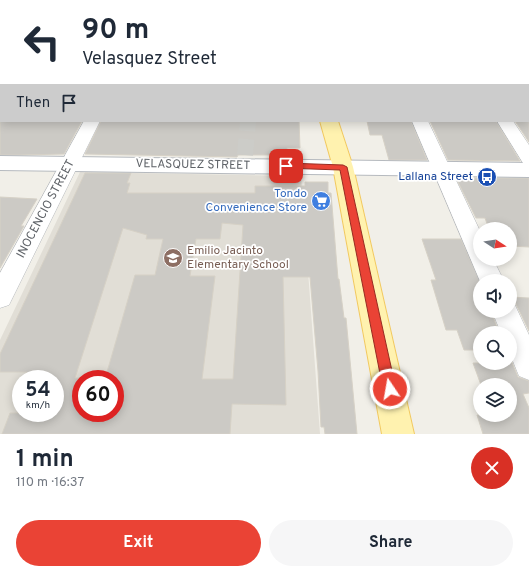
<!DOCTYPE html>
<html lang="en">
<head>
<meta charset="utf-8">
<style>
  :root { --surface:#fff; --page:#f6f6f7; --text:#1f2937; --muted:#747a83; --accent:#ea4335 }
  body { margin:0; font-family:Overpass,sans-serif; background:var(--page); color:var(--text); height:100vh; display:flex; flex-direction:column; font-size:15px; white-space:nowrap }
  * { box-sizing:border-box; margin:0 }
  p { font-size:13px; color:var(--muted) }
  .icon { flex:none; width:22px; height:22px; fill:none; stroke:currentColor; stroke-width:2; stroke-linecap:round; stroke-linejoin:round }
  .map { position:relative; height:434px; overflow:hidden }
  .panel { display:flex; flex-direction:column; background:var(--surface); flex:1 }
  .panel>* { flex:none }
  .hud { position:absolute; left:0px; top:0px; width:529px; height:122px; box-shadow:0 2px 10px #0003; background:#fff; color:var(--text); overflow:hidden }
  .needle { width:26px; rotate:102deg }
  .fabs { position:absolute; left:473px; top:222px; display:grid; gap:8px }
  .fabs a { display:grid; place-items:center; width:44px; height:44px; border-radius:50%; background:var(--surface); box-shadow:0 2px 10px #0003; font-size:20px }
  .speed { position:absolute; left:12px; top:370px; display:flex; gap:8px; font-size:20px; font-weight:700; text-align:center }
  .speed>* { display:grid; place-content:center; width:52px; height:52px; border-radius:50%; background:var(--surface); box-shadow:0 2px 10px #0003; line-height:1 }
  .speed small { font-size:10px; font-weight:400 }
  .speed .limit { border:6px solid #d22; background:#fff; color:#111 }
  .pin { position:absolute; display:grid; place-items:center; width:34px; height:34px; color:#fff; margin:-17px; border-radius:8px; box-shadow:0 2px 6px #0006 }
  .me { position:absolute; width:44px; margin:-22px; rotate:348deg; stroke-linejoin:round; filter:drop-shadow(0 0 3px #0008) }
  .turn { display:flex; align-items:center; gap:14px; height:84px; padding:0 16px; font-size:18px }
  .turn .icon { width:52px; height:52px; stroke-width:2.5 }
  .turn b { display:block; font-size:28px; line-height:34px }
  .then { display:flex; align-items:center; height:38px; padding:0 16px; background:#0003; gap:8px; font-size:15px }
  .round { display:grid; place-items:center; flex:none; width:42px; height:42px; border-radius:21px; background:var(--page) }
  .headline { display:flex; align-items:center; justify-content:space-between; height:68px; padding:0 16px }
  h1 { font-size:24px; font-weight:700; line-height:30px }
  .button { display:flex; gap:8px; margin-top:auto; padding:8px 16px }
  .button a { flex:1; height:46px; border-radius:24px; background:var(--accent); color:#fff; font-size:16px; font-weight:700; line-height:46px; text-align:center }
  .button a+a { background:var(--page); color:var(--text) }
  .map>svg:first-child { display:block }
</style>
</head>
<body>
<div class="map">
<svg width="529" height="434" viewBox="0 0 529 434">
  <rect width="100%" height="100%" fill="#f1efe8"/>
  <path fill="#e1ded6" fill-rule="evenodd" d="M 80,172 L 301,176 L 320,434 L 0,434 L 0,340 ZM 21,379 L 55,379 L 55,413 L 21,413 ZM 81,379 L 115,379 L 115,413 L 81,413 Z"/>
  <g fill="#cccac5" stroke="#d6d1c6" fill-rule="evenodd">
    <polygon points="0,121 82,121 64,154 20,155 0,155"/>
    <polygon points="101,121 299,121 300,148 287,148 287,155 238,155 237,157 85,154"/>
    <polygon points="367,121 411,121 427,160 389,160 382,135 370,135"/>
    <polygon points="430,121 496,121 520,161 448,160"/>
    <polygon points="515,121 529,121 529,142"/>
    <path d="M 85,173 L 131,173 L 127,183 L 130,183 L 127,193 L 255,193 L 255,186 L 305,186 L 305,182 L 328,182 L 328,193 L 331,193 L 338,279 L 339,279 L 344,318 L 346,318 L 357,434 L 325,434 L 324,427 L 321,427 L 318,371 L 310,277 L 283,277 L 286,405 L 232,404 L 230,434 L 2,434 L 10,413 L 55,413 L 55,379 L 24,379 L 27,372 L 0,372 L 0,354 ZM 222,223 L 243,225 L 233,379 L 202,379 L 215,276 L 190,276 L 196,239 L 220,239 ZM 123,228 L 147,235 L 146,239 L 163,239 L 155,275 L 135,275 L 105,379 L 115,379 L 115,413 L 81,413 L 81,378 L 75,378 Z"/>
    <polygon points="456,178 529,178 529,247 510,246 510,229 489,229 485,218 476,218"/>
    <polygon points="0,197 37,199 21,226 24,226 0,268"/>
    <polygon points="422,239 461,239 480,282 480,311 491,311 499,333 480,333 480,350 464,350 457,330 446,330 431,280 436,280"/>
    <polygon points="510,297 529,298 529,331 515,302 510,300"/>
    <polygon points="510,358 518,377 529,381 529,393 523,394 529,408 529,434 483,434 477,415 510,415 510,385 481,385 473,363 510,363"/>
  </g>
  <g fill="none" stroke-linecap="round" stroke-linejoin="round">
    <polyline stroke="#ccccc8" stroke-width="16" stroke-dasharray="16 8" stroke-linecap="butt" points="245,155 248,121"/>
    <g stroke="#b5b8bc" stroke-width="1">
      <g id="street">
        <rect x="361" y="0" width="10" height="1"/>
        <rect x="410" y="0" width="11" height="1"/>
        <rect x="437" y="0" width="11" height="1"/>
        <rect x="504" y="0" width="11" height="1"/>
        <rect x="528" y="10" width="1" height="7"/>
        <rect x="0" y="15" width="1" height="6"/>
        <rect x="0" y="99" width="1" height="10"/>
        <rect x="528" y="105" width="1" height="10"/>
        <polygon points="84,121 100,121 9,305 0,308 0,273"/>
        <polygon points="412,121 428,121 480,231 480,259 493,259 504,281 480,281"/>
        <polygon points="497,121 513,121 529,145 529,165 523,163"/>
        <polygon points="510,301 514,303 529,335 529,380 519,376 510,354 510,333 501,333 492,311 510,311"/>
      </g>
    </g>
    <g stroke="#b6babf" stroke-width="2">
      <g id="secondary">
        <polygon points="20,0 32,0 19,1"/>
        <polygon points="1,19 1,28 0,28 0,20"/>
        <polygon points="0,156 529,163 529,177 0,170"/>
      </g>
    </g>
    <g stroke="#f2c960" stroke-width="2">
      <g id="primary">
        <polygon points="257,0 269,0 270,1 258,1"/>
        <polygon points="320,121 338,121 353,167 414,434 382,434 333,167"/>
      </g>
    </g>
    <use href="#street" fill="#fff" fill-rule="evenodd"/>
    <use href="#secondary" fill="#fff" fill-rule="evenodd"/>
    <use href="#primary" fill="#fff2af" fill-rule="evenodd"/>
  </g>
  <polygon fill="#ea4335" stroke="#982c22" points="286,163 343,165 347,167 396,389 394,393 390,395 385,393 383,389 340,170 283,168 283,164"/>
  <defs>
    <g id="bus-disc" transform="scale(1)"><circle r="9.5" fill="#1a4fb4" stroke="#fff"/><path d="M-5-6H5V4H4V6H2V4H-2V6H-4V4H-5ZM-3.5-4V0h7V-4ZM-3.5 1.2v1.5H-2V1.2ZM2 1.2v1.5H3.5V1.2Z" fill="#fff"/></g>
    <g id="supermarket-disc" transform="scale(1)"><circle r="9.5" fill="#3f7fe0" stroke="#fff"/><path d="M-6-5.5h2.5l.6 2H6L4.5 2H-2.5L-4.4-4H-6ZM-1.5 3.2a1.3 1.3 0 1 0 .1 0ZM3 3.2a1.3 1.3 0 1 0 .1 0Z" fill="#fff"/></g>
    <g id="school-disc" transform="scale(1)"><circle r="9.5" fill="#8d6e63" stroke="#fff"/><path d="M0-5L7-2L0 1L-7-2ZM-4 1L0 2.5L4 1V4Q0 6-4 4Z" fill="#fff"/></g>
  </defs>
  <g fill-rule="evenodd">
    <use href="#bus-disc" x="487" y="177"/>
    <use href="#supermarket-disc" x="321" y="201"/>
    <use href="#school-disc" x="173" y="258"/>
  </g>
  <g text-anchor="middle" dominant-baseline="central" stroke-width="3.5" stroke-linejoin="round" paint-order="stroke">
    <g font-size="12" fill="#5f6368" stroke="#fff">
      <text transform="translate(193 165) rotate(1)">VELASQUEZ STREET</text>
      <text transform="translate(46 209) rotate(-62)">INOCENCIO STREET</text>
    </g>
    <g font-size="12" fill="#164399" stroke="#fff" text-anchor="end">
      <text x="473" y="177">Lallana Street</text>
    </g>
    <g font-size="12" fill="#366cbe" stroke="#fff" text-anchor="end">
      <text x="307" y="194">Tondo<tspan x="307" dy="14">Convenience Store</tspan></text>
    </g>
    <g font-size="12" fill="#785e54" stroke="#fff" text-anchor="start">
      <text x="187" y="251">Emilio Jacinto<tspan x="187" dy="14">Elementary School</tspan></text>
    </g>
  </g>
</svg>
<div class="fabs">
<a><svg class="needle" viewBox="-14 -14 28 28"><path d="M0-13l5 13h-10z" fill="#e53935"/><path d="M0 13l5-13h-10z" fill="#747a83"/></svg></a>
<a><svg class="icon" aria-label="sound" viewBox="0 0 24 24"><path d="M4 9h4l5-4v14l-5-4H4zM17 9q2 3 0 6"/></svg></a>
<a><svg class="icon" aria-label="search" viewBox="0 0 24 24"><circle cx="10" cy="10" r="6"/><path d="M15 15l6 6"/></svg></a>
<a><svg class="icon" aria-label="layers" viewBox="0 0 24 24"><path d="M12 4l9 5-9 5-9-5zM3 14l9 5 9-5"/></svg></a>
</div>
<div class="speed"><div>54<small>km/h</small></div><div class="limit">60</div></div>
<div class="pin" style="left:286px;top:166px;background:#d93025"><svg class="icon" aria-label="arrive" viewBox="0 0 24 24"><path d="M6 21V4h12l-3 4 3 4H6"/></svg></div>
<svg class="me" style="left:390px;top:389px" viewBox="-20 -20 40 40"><circle r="17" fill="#ea4335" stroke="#fff" stroke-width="3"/><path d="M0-11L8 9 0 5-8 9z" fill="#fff"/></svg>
<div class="hud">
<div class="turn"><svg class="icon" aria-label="left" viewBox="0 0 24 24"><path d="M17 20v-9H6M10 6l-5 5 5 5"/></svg><div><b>90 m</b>Velasquez Street</div></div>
<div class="then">Then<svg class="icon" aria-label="arrive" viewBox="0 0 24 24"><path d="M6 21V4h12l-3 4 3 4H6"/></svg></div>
</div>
</div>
<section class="panel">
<div class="headline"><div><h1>1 min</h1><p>110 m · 16:37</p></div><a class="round" style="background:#d93025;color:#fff"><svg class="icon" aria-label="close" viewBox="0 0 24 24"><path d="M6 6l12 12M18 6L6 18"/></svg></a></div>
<div class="button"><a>Exit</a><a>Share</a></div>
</section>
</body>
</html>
